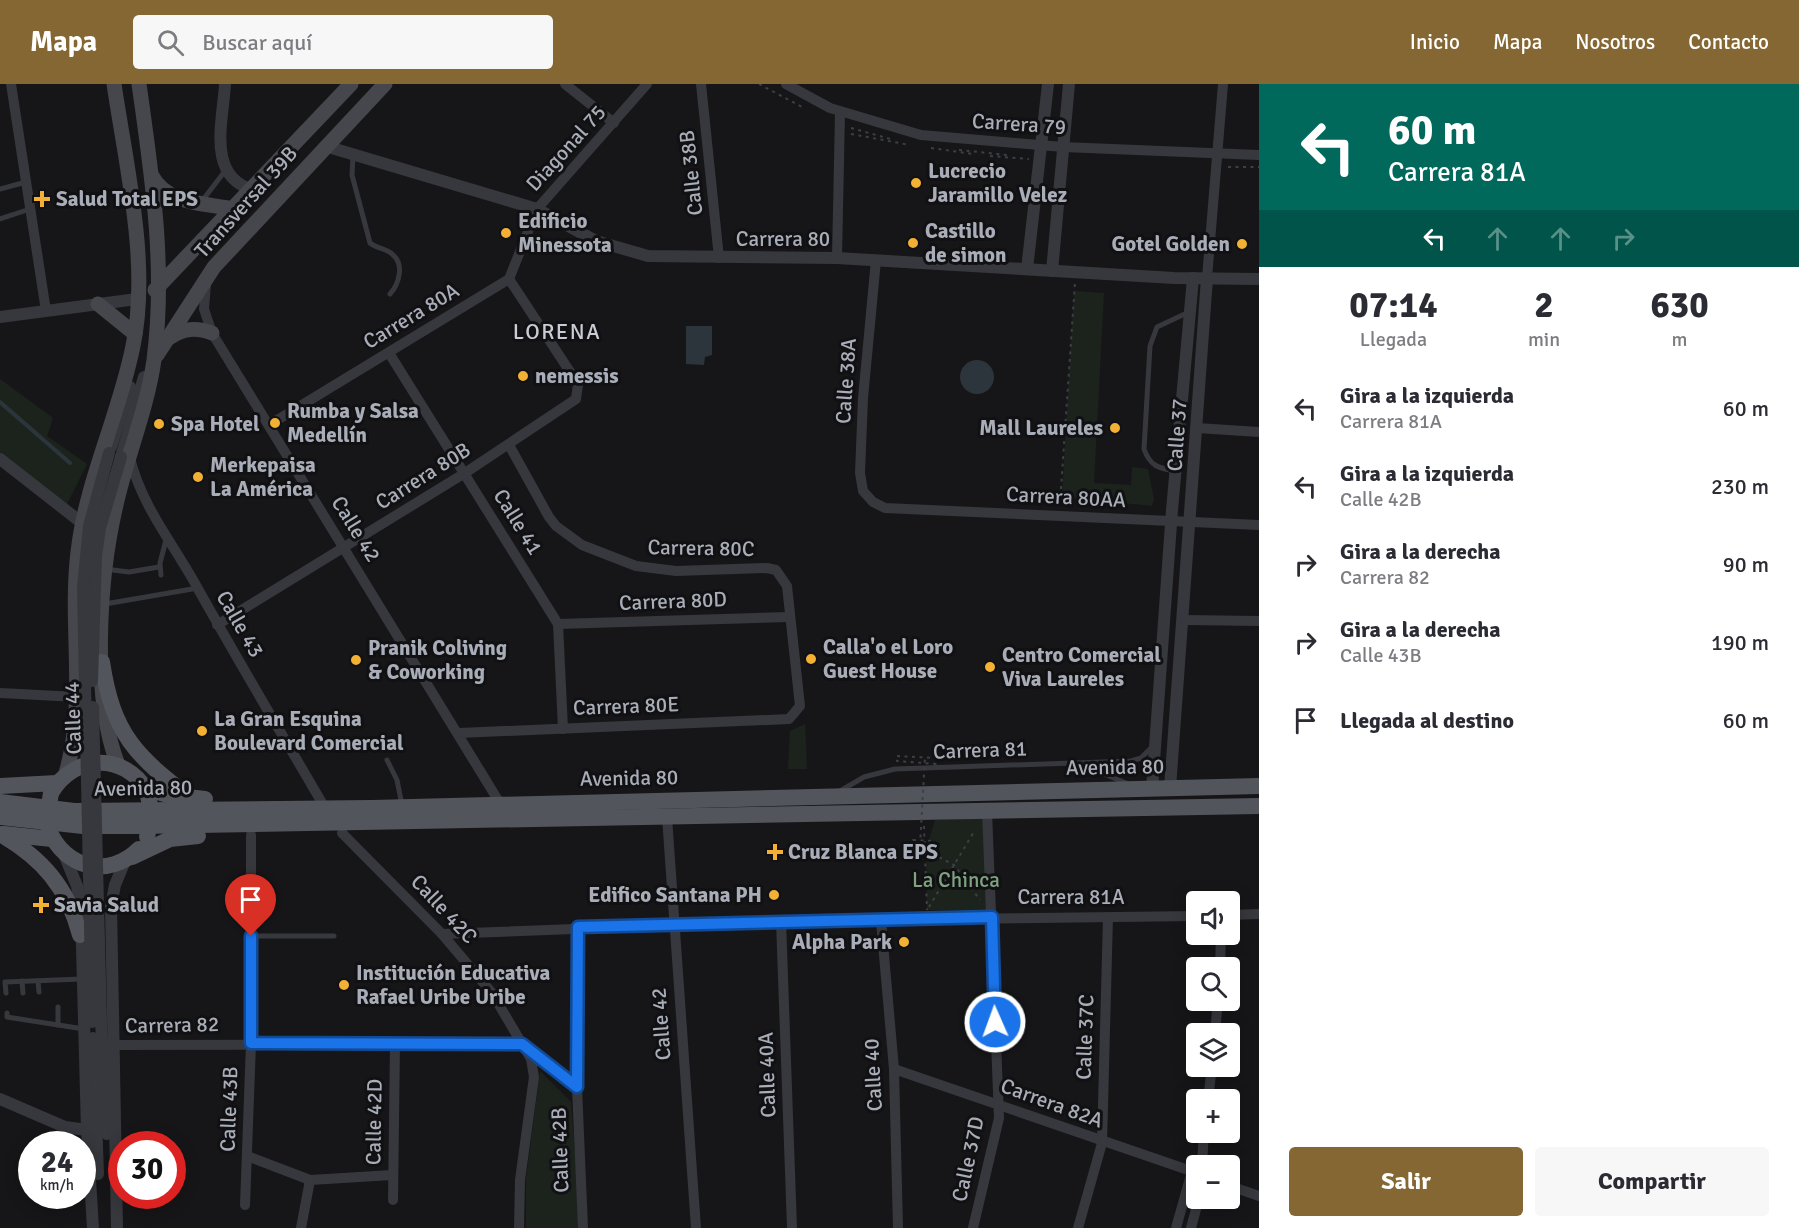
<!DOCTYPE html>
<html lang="es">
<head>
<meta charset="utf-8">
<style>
  :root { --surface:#fff; --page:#f7f7f7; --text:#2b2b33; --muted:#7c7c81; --accent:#856733 }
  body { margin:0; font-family:Signika,sans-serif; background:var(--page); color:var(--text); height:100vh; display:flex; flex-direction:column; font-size:22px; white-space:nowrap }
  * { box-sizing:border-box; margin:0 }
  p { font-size:20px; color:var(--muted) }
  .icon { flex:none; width:33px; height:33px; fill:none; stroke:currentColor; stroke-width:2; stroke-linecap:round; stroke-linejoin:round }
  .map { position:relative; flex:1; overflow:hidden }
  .side { display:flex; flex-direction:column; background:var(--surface); width:540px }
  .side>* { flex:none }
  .guide { background:#00695c; color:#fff; overflow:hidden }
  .tools { position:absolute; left:1186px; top:807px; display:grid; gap:12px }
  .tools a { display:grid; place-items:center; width:54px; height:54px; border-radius:6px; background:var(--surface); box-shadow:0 3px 15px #0003; font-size:30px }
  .speed { position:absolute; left:18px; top:1047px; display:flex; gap:12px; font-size:30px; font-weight:700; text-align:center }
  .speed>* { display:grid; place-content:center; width:78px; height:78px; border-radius:50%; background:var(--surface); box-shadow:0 3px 15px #0003; line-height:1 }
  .speed small { font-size:15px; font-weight:400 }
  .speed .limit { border:9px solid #d22; background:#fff; color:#111 }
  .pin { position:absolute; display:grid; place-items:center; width:51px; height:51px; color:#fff; margin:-62px -26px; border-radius:50% 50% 50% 0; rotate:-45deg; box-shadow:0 0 6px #0007 }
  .pin .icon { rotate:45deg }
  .me { position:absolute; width:66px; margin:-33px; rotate:358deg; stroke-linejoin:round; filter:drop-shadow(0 0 4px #0008) }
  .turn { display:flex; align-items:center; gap:21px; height:126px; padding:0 30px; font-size:27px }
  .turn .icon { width:78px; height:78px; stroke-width:2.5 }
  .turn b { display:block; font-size:42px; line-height:51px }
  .lanes { display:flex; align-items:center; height:57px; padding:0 30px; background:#0003; justify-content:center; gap:30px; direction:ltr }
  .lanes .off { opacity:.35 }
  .eta { display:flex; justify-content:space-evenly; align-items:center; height:102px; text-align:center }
  .eta b { font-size:36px; font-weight:800; line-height:42px }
  .button { display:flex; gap:12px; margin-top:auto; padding:12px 30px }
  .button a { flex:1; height:69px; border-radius:6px; background:var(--accent); color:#fff; font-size:24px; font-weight:800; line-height:69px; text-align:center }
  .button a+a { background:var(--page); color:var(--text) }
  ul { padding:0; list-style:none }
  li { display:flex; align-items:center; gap:18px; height:78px; padding:0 30px }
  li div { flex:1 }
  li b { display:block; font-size:22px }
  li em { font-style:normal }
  header { display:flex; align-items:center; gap:36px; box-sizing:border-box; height:84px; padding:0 30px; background:var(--accent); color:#fff }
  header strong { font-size:28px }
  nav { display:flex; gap:33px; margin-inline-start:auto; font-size:21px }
  .search { width:420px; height:54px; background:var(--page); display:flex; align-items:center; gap:15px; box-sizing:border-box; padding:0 21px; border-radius:6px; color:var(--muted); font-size:22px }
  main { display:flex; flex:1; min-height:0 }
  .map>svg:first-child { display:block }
</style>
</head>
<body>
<header>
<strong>Mapa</strong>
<div class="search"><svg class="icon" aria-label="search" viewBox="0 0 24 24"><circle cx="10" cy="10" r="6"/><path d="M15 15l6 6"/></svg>Buscar aquí</div>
<nav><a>Inicio</a><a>Mapa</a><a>Nosotros</a><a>Contacto</a></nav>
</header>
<main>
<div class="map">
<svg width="1259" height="1144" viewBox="0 0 1259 1144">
  <rect width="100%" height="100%" fill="#161618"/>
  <g fill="#1c231d">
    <polygon points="1074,207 1104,209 1094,399 1131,401 1132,383 1148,385 1154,415 1152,422 1062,413"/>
    <polygon points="0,295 53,334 47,352 87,380 66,422 0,371"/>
    <polygon points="805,640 807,685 788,685 790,647"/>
    <polygon points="983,734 987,827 927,826 926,766 935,736"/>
    <polygon points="540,987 571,1018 581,1144 526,1144 526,1095"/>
  </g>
  <g fill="#2c353c">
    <polygon points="686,242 712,242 712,271 705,273 704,281 686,280"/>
    <circle cx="977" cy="293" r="17"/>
  </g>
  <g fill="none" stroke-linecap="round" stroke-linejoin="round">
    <polyline stroke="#2c353c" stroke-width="4" points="0,318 70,379"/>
    <g stroke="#3d3f44" stroke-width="2" stroke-dasharray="3 4.5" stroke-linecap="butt">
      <polyline points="759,0 804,24"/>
      <polyline points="851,44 894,56"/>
      <polyline points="851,50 910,61"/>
      <polyline points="931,64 973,70"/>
      <polyline points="959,66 1007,71"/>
      <polyline points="990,72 1029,75"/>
      <polyline points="1228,83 1259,83"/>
      <polyline points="1060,420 1075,198"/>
      <polygon points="897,672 936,674 936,680 897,677"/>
      <polyline points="924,742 927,826"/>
      <polygon points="913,756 932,757 931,760 913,761"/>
      <polyline points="926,766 954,781 980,816"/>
      <polyline points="929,823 975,746"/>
    </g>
    <g stroke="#37383d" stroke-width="5">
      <path d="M 353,71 L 352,91 L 370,159 C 377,165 386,164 392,170 C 405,180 399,200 390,210"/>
      <polyline points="0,105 26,98"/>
      <polyline points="202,117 225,87"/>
      <polyline points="0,135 30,125"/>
      <path d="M 1175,387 C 1158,384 1150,382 1144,365 L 1150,262 L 1157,243 L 1189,228"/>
      <polyline points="105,485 129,488 159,483"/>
      <polyline points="161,491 160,479 166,456"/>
      <polyline points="105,520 198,504"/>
      <polyline points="387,676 397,696 402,721"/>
      <polyline points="1082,681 1126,699"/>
      <polyline points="840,707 864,693 895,685 1131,677 1141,674 1151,664"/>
      <polyline points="251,852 334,852"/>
      <polyline points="22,897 23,909"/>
      <polyline points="38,897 39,908"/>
      <polyline points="6,909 5,898 82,895"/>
      <polyline points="7,929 7,933 84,945"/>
      <polyline points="58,941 58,923"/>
    </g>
    <g stroke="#37383d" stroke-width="10">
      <polyline points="11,0 46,227"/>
      <polyline points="565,0 614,39"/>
      <polyline points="701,0 719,174"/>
      <polyline points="786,0 830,24 921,51 1063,63 1259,71"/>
      <polyline points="837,174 840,28"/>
      <polyline points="876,176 863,314 860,389 863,407 873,418 885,424 1259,441"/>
      <polyline points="1207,194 1223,0"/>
      <polyline points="206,200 204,225 212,249 501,721"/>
      <polyline points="389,269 558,540 563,645"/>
      <polyline points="269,341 509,195 537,125 647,0"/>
      <polyline points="1197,344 1259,348"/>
      <path d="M 130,374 C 142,423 173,459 197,503 C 238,577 282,650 325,724"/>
      <polyline points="1184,536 1259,537"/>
      <polyline points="558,540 789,533"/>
      <polyline points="217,541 465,389 576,315 578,300 509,195"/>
      <polyline points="0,609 77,613"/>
      <polyline points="459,649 789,635 800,622 787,502 776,486 767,484 676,487 636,482 582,461 556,442 549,433 509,361"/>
      <polyline points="667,733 696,1144"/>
      <polyline points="342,749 442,850 492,909 531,975 534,993 520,1096 519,1144"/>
      <polyline points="1230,831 1259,830"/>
      <polyline points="781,837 792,1144"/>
      <polyline points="881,837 894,985 898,1144"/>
      <polyline points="578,843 577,1003 583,1144"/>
      <polyline points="442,850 781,837 1197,832"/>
      <polyline points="1220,884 1221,850"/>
      <polyline points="1215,950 1218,916"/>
      <polyline points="112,961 522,960 577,1003"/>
      <polyline points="894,985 1197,1089"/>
      <polyline points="1208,1016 1212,982"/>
      <polyline points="247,1072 310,1096 392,1091"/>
      <polyline points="1202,1081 1204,1048"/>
      <polyline points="1230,1102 1259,1112"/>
      <polyline points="393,1116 395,960"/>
      <polyline points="245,1121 251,959 251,751"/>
      <polyline points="301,1144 310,1096"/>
      <polyline points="973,1144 999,1034 987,727"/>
      <polyline points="1078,1144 1102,1059 1108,833"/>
      <polyline points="1176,1144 1192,1087 1201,1074"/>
      <polyline points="1191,1144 1199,1114"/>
    </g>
    <g stroke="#37383d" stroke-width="12">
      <path d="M 225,0 C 223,37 206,92 253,106"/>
      <polyline points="325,62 537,125 596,157 648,172 837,174 1174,194 1259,195"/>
      <polyline points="1027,185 1048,0"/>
      <polyline points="1052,187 1069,0"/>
      <polyline points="0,233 137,215"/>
      <polyline points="111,363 130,303"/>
      <polyline points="121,373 144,293"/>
      <polyline points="0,375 82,439"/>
      <polyline points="1170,704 1207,194"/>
      <polyline points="1152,705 1172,426 1193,194"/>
      <polyline points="64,770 77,802 81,826 87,1046 93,1144"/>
      <polyline points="101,937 107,1050"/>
      <polyline points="93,954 98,1090"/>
      <polyline points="0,1015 65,1043 87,1046"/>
      <polyline points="117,1144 111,822 115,801 125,777"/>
    </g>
    <g stroke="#45474d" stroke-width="15">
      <path d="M 152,92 C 167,121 206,119 234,125"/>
      <polyline points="155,206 351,0"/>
      <polyline points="98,220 135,250"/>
      <path d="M 169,254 C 183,244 196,243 212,249"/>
      <polyline points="157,271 214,183 385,0"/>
      <path d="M 118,681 C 91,612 99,493 116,421 C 127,372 147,325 154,276 C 166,183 152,92 139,0"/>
      <path d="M 66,689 C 87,617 69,542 78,468 C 86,397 119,332 133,262 C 150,180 126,82 114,0"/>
    </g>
    <g stroke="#53555c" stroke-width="16">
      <path d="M 102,578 C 113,651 136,672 192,715"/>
      <polyline points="0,702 57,699"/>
      <polyline points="145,704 168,711 205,715"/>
      <path d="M 51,709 C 74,670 124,668 147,707"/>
      <polyline points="0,718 74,727 372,724 1259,702"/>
      <polyline points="0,733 83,742 137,742 1259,722"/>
      <path d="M 49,746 C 65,785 109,795 139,765"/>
      <path d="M 0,750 C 42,774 68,804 80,851"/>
      <polyline points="4,750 52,755"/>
      <polyline points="132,773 170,755 198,752"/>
    </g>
    <polyline stroke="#3d3f44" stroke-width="2" stroke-dasharray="3 4.5" stroke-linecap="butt" points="920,761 925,673"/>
    <g stroke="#37383d" stroke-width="12">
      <polyline points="92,597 96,472 100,444 121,373"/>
      <polyline points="93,623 101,937"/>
      <polyline points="92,938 83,504 89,442 109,369"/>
    </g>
    <g stroke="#53555c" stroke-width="16">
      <polyline points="147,707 152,730 147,753"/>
      <polyline points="49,746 47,733 51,709"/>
    </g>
  </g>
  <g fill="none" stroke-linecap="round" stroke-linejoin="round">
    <g stroke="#114b97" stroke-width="15">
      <polyline id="route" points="251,852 251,959 522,960 577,1003 578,843 992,833 995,938"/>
    </g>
    <use href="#route" stroke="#1a73e8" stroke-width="10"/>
  </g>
  <g fill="#f2b134" stroke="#111113" stroke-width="2">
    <circle cx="916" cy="99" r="6"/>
    <path d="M39 106h6v6h6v6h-6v6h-6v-6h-6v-6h6z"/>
    <circle cx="506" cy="149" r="6"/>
    <circle cx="913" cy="159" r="6"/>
    <circle cx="1242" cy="160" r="6"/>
    <circle cx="523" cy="292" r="6"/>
    <circle cx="275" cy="339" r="6"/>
    <circle cx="159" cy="340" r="6"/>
    <circle cx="1115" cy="344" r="6"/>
    <circle cx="198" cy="393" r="6"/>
    <circle cx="811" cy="575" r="6"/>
    <circle cx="356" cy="576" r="6"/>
    <circle cx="990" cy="583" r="6"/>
    <circle cx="202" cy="647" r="6"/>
    <path d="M772 759h6v6h6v6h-6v6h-6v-6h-6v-6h6z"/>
    <circle cx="774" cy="811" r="6"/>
    <path d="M38 812h6v6h6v6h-6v6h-6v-6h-6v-6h6z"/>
    <circle cx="904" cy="858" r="6"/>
    <circle cx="344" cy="901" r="6"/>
  </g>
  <g text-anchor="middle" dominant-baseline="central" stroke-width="6" stroke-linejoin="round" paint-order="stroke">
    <g font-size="21" fill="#a8adb8" stroke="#111113">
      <text transform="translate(1019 40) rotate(4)">Carrera 79</text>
      <text transform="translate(566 64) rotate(-48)">Diagonal 75</text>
      <text transform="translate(691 89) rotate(-96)">Calle 38B</text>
      <text transform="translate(246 118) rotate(-48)">Transversal 39B</text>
      <text x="783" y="155">Carrera 80</text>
      <text transform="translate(411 232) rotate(-31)">Carrera 80A</text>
      <text transform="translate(846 297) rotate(-86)">Calle 38A</text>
      <text transform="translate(1177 351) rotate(-86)">Calle 37</text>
      <text transform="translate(423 392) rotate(-32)">Carrera 80B</text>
      <text transform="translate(1066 413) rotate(3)">Carrera 80AA</text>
      <text transform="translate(518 438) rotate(58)">Calle 41</text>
      <text transform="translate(356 445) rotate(58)">Calle 42</text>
      <text transform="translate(701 464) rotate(1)">Carrera 80C</text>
      <text transform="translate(673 517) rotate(-2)">Carrera 80D</text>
      <text transform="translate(240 540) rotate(60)">Calle 43</text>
      <text transform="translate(626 622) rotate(-2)">Carrera 80E</text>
      <text transform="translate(73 634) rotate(-92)">Calle 44</text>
      <text transform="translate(980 666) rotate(-2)">Carrera 81</text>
      <text transform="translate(1115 683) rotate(-1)">Avenida 80</text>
      <text transform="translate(629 694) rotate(-1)">Avenida 80</text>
      <text transform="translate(143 704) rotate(-1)">Avenida 80</text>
      <text x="1071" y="813">Carrera 81A</text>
      <text transform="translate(444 825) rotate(47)">Calle 42C</text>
      <text transform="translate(661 940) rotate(-94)">Calle 42</text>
      <text transform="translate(172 941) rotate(-1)">Carrera 82</text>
      <text transform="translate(1085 953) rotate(-88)">Calle 37C</text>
      <text transform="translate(767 991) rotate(-92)">Calle 40A</text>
      <text transform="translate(873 991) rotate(-93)">Calle 40</text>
      <text transform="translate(1052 1019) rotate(20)">Carrera 82A</text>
      <text transform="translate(229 1025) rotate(-88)">Calle 43B</text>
      <text transform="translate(374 1038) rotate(-89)">Calle 42D</text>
      <text transform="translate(560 1066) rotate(-92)">Calle 42B</text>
      <text transform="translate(968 1075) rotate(-78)">Calle 37D</text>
    </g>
    <g font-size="21" font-weight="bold" fill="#a8adb8" stroke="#111113" text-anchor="start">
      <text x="928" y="87">Lucrecio<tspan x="928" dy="24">Jaramillo Velez</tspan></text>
      <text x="56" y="115">Salud Total EPS</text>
      <text x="518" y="137">Edificio<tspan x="518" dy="24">Minessota</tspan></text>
      <text x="925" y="147">Castillo<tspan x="925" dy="24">de simon</tspan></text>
      <text x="1230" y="160" text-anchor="end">Gotel Golden</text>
      <text x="535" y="292">nemessis</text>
      <text x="287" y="327">Rumba y Salsa<tspan x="287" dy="24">Medellín</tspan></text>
      <text x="171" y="340">Spa Hotel</text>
      <text x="1103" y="344" text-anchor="end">Mall Laureles</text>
      <text x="210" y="381">Merkepaisa<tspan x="210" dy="24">La América</tspan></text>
      <text x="823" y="563">Calla'o el Loro<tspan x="823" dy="24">Guest House</tspan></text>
      <text x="368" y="564">Pranik Coliving<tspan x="368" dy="24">&amp; Coworking</tspan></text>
      <text x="1002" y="571">Centro Comercial<tspan x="1002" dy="24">Viva Laureles</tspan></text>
      <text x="214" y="635">La Gran Esquina<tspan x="214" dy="24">Boulevard Comercial</tspan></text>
      <text x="788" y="768">Cruz Blanca EPS</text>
      <text x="762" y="811" text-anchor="end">Edifico Santana PH</text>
      <text x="54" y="821">Savia Salud</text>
      <text x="892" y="858" text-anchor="end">Alpha Park</text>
      <text x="356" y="889">Institución Educativa<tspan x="356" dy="24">Rafael Uribe Uribe</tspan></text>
    </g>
    <g font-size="21" fill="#7fa381" stroke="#111113">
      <text x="956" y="796">La Chinca</text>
    </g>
    <g font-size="22" letter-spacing="1.5" fill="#c9ccd4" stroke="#111113">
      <text x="557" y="247">LORENA</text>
    </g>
  </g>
</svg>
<div class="tools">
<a><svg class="icon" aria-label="sound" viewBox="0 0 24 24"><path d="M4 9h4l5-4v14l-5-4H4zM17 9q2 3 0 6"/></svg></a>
<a><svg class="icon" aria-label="search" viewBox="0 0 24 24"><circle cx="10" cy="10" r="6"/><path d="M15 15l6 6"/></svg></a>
<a><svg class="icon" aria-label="layers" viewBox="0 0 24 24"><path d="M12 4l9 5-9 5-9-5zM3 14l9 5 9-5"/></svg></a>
<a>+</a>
<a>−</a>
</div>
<div class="speed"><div>24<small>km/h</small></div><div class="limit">30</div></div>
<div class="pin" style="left:251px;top:852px;background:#d93025"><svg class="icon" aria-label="arrive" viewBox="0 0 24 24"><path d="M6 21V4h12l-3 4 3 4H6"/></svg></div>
<svg class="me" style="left:995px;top:938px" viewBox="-20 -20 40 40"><circle r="17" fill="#1a73e8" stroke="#fff" stroke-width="3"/><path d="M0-11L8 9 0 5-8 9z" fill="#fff"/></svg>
</div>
<section class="side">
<div class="guide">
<div class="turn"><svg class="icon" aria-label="left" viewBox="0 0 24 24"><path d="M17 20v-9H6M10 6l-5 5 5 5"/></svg><div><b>60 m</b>Carrera 81A</div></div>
<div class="lanes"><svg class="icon" aria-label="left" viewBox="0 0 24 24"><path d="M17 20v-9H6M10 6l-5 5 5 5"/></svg><svg class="icon off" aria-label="ahead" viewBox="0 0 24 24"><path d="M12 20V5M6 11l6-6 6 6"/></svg><svg class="icon off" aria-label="ahead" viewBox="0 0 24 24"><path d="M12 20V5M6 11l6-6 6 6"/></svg><svg class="icon off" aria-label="right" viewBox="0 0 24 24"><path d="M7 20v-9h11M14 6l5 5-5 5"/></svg></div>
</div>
<div class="eta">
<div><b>07:14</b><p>Llegada</p></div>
<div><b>2</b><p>min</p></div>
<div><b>630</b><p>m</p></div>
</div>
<ul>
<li><svg class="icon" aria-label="left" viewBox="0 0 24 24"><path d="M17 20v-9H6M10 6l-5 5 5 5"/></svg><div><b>Gira a la izquierda</b><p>Carrera 81A</p></div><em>60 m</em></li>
<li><svg class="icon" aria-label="left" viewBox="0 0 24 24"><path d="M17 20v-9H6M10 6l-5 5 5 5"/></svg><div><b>Gira a la izquierda</b><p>Calle 42B</p></div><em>230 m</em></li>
<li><svg class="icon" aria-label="right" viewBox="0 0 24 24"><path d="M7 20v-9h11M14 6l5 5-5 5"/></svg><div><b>Gira a la derecha</b><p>Carrera 82</p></div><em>90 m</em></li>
<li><svg class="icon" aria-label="right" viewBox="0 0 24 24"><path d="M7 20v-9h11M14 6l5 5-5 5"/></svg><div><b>Gira a la derecha</b><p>Calle 43B</p></div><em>190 m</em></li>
<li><svg class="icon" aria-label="arrive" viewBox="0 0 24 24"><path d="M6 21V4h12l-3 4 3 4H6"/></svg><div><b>Llegada al destino</b></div><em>60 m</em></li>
</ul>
<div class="button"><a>Salir</a><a>Compartir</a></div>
</section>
</main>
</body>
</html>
